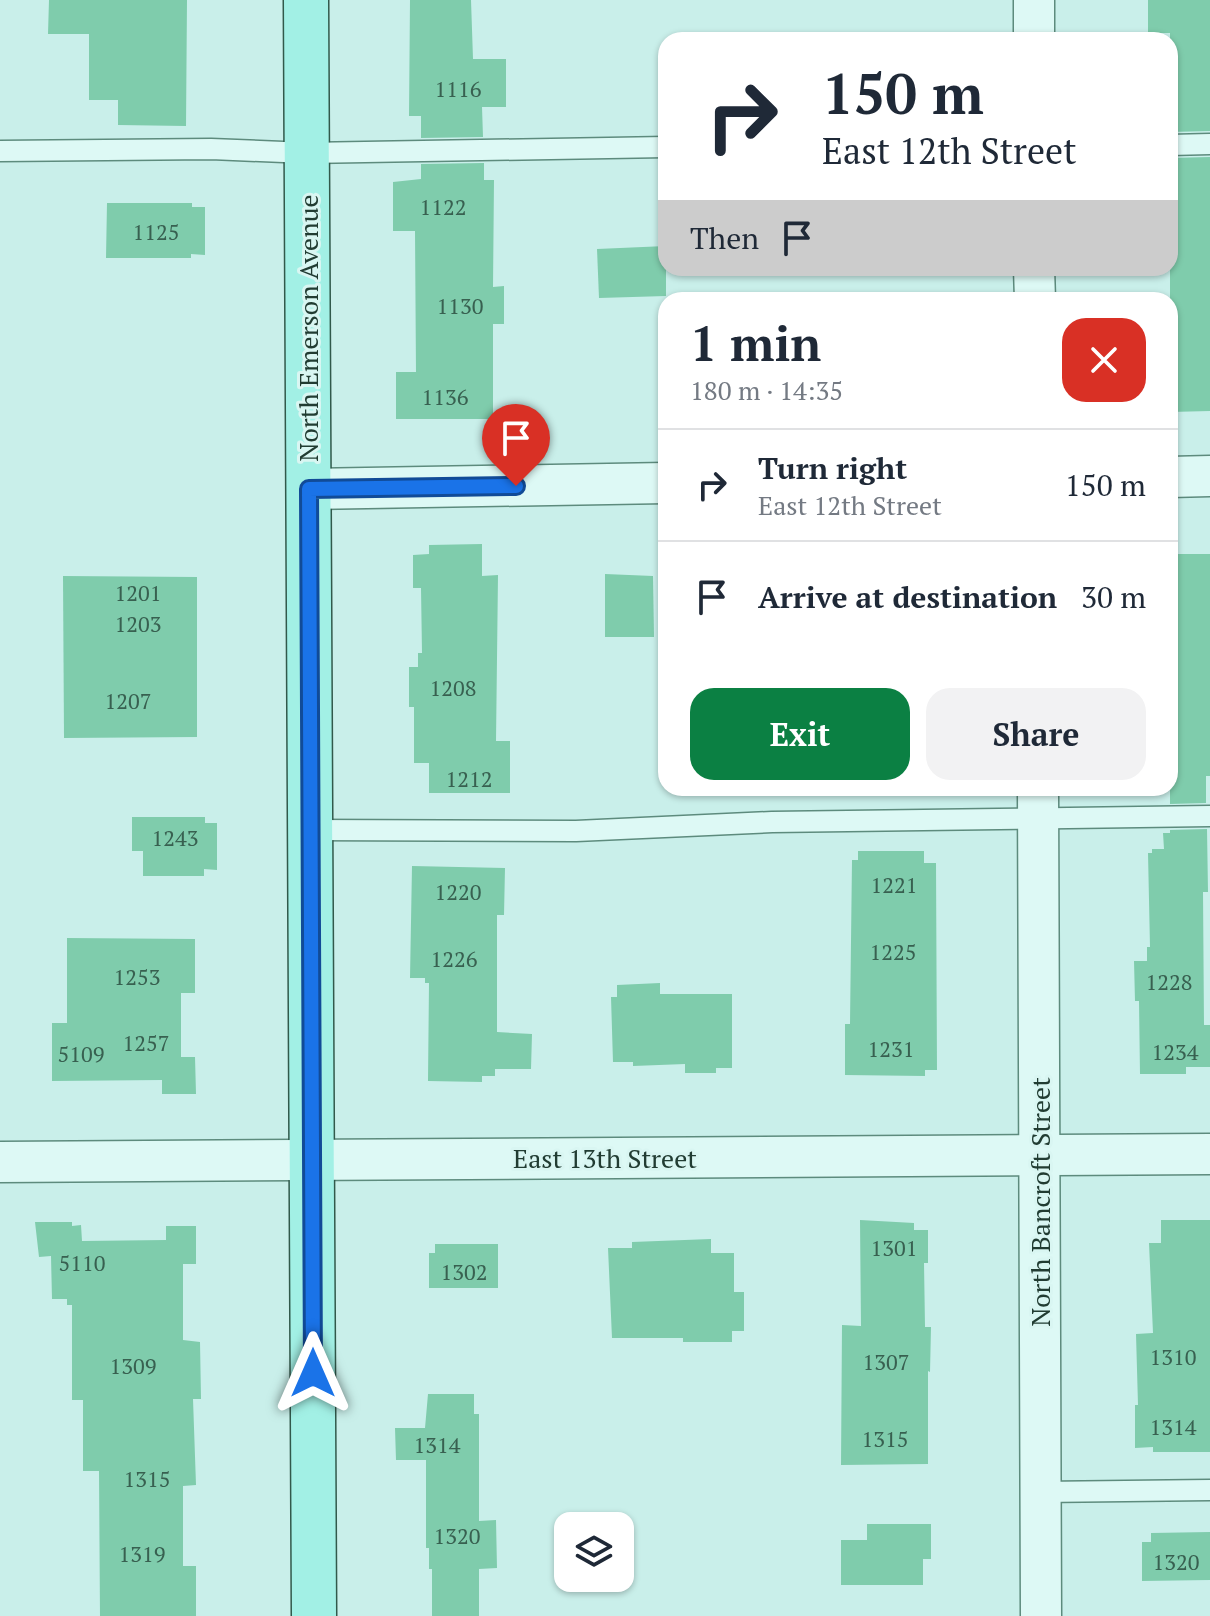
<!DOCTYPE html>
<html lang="en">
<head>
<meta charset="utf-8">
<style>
  :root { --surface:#fff; --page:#f2f2f3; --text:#1f2937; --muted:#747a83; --line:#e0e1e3; --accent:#0b8043 }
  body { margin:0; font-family:"PT Serif",serif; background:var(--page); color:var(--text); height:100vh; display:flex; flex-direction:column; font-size:30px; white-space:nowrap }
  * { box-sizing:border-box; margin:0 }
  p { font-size:26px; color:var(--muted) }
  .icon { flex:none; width:44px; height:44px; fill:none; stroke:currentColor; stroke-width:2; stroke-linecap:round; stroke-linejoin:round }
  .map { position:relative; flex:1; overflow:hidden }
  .details { position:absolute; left:658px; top:292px; width:520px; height:504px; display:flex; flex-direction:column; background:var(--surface); border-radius:24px; box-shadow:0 2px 6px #0004 }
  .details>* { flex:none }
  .top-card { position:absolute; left:658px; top:32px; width:520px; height:244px; border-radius:24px; box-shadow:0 2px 6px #0004; background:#fff; color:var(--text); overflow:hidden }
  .tools { position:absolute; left:554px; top:1512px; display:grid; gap:16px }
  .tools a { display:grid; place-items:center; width:80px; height:80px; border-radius:16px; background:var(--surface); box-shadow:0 2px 6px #0004; font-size:40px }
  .pin { position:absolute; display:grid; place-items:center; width:68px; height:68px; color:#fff; margin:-82px -34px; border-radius:50% 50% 50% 0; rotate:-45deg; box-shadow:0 0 8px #0007 }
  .pin .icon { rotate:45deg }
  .me { position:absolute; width:88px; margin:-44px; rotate:0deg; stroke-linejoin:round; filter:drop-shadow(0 0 6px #0008) }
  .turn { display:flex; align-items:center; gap:28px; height:168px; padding:0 32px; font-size:36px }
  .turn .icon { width:104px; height:104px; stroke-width:2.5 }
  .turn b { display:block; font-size:56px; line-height:68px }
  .then { display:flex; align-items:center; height:76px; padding:0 32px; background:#0003; gap:16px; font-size:30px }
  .round { display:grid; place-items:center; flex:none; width:84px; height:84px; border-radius:24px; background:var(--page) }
  .overview { display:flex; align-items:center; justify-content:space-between; height:136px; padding:0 32px }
  h1 { font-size:48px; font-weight:700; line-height:60px }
  .button { display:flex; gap:16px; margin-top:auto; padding:16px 32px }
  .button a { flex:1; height:92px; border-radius:24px; background:var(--accent); color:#fff; font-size:32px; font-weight:700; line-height:92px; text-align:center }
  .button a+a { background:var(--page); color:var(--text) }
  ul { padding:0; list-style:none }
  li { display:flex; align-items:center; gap:24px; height:112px; padding:0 32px; border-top:2px solid var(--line) }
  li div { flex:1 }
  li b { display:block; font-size:30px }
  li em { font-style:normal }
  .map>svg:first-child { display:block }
</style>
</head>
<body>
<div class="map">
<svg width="1210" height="1616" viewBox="0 0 1210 1616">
  <rect width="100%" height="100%" fill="#c9efea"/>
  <g fill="#7fccac">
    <polygon points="49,0 187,0 186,126 118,125 118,100 89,100 89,34 48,34"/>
    <polygon points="410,0 471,0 473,59 506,59 506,107 482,107 483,137 421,138 421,116 409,116"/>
    <polygon points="1148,0 1210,0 1210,131 1170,132 1170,33 1148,33"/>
    <polygon points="1210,157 1210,411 1170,412 1170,158"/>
    <polygon points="484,163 484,180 494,180 493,287 504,286 504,324 493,324 493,419 396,419 396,372 416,372 415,231 393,231 393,182 421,179 421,164"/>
    <polygon points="107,203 192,203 192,207 205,207 205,255 191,254 191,258 106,258"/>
    <polygon points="666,246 666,296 599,298 597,249"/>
    <polygon points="482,544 482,576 498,575 496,741 510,741 510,793 429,793 429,763 414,763 414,707 409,707 409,667 418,667 418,653 422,653 421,588 413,588 413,555 429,554 429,545"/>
    <polygon points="1170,554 1210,554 1210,776 1206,776 1206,803 1170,804"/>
    <polygon points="605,574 653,576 654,637 605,637"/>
    <polygon points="63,576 197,577 197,737 64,738"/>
    <polygon points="132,817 205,817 205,823 217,823 217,870 204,869 204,876 143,876 143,851 132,851"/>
    <polygon points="1207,829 1208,892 1203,892 1204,1025 1210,1025 1210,1067 1186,1067 1186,1074 1140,1074 1139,1001 1135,1001 1134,961 1147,961 1147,947 1150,947 1148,853 1152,853 1152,849 1164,849 1163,833 1170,833 1170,830"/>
    <polygon points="858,851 924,851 924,863 936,863 937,1070 925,1070 925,1076 845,1075 845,1024 850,1024 852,860 858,860"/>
    <polygon points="412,866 505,868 504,915 497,915 497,1032 532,1034 531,1069 495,1069 495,1076 482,1076 482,1082 428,1081 429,983 425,983 425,978 410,978"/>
    <polygon points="67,938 195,939 195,993 181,993 181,1057 195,1057 196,1094 162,1094 162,1080 52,1081 52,1023 67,1023"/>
    <polygon points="660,983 660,994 732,994 732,1068 716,1068 716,1073 685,1073 685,1064 633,1066 633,1062 613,1062 611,997 617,997 617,985"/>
    <polygon points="860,1220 914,1223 914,1230 928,1230 928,1263 924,1263 925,1327 931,1327 930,1372 928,1371 928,1464 841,1465 842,1325 861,1326"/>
    <polygon points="1161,1220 1210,1220 1210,1452 1153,1452 1153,1447 1135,1448 1135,1405 1138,1405 1136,1334 1153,1333 1149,1243 1161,1243"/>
    <polygon points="35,1222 72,1222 72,1226 81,1225 82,1241 166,1240 166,1226 196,1226 196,1264 183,1264 183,1340 200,1342 201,1399 193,1399 196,1485 183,1486 183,1566 196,1566 196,1616 100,1616 99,1471 83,1471 83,1400 72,1400 72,1305 67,1305 67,1299 52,1299 51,1256 39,1257"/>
    <polygon points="711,1239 711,1253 734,1253 734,1292 744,1292 744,1331 732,1331 732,1342 683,1342 683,1338 612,1338 608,1248 632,1248 632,1242"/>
    <polygon points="435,1244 498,1244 498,1288 429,1288 429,1253 435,1253"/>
    <polygon points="428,1394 474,1394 474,1414 479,1414 479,1521 496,1520 497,1568 479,1569 479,1616 432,1616 432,1569 429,1569 429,1548 426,1548 426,1460 396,1460 395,1428 425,1428"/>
    <polygon points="867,1524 931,1524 931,1559 923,1559 923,1585 841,1585 841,1540 867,1540"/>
    <polygon points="1210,1532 1210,1580 1142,1581 1142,1542 1151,1542 1151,1533"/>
  </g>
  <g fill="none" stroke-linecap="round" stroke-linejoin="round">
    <g stroke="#5d8b7d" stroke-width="23">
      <g id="lane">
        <polyline points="1170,145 1210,144"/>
        <polyline points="0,151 211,149 307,153 666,147"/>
        <polyline points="310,830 576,831 772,822 1210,816"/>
        <polyline points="1041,1492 1210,1490"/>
      </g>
    </g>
    <g stroke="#5d8b7d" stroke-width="43">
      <g id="street">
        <polyline points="1034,0 1034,40"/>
        <polyline points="1034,268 1035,300"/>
        <polyline points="1170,477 1210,476"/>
        <polyline points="309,489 666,483"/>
        <polyline points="1038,788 1041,1616"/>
        <polyline points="0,1162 1210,1154"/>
      </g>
    </g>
    <g stroke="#31594b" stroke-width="47">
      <polyline id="primary" points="306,0 314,1616"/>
    </g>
    <use href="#lane" stroke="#ddf9f5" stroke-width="20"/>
    <use href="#street" stroke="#ddf9f5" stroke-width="40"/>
    <use href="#primary" stroke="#a2f0e5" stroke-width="44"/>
  </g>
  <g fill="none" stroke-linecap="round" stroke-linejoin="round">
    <g stroke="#114b97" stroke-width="20">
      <polyline id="route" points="313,1373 309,489 516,486"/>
    </g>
    <use href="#route" stroke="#1a73e8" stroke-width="14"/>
  </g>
  <g text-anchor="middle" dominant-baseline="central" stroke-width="6" stroke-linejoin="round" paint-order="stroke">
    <g font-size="22" fill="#386050">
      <text x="458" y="88">1116</text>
      <text x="443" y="206">1122</text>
      <text x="156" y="231">1125</text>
      <text x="460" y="305">1130</text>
      <text x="445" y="396">1136</text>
      <text x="138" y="592">1201</text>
      <text x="138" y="623">1203</text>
      <text x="453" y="687">1208</text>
      <text x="128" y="700">1207</text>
      <text x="469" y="778">1212</text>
      <text x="175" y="837">1243</text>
      <text x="894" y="884">1221</text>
      <text x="458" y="891">1220</text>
      <text x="893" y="951">1225</text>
      <text x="454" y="958">1226</text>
      <text x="137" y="976">1253</text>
      <text x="1169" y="981">1228</text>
      <text x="146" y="1042">1257</text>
      <text x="891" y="1048">1231</text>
      <text x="1175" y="1051">1234</text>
      <text x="81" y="1053">5109</text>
      <text x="894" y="1247">1301</text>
      <text x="82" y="1262">5110</text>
      <text x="464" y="1271">1302</text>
      <text x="1173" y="1356">1310</text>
      <text x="886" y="1361">1307</text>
      <text x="133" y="1365">1309</text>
      <text x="1173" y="1426">1314</text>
      <text x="885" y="1438">1315</text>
      <text x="437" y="1444">1314</text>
      <text x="147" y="1478">1315</text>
      <text x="457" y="1535">1320</text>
      <text x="142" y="1553">1319</text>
      <text x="1176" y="1561">1320</text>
    </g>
    <g font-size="26" fill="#213c32" stroke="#d9f6f2">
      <text transform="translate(308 328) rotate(-90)">North Emerson Avenue</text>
      <text x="605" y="1158">East 13th Street</text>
      <text transform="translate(1040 1202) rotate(-90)">North Bancroft Street</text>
    </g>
  </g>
</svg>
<div class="tools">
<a><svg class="icon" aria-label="layers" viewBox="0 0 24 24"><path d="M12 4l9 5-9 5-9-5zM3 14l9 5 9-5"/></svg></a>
</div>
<div class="pin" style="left:516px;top:486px;background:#d93025"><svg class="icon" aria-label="arrive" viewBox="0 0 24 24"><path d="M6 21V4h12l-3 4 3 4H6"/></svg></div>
<svg class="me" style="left:313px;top:1373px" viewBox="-20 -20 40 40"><path d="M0-17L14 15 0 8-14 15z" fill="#1a73e8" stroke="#fff" stroke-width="4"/></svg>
<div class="top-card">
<div class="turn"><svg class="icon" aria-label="right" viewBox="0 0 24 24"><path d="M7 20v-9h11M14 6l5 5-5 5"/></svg><div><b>150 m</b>East 12th Street</div></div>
<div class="then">Then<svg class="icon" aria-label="arrive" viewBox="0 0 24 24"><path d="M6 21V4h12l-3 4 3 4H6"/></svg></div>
</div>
<section class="details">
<div class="overview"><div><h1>1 min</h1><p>180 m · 14:35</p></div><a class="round" style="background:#d93025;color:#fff"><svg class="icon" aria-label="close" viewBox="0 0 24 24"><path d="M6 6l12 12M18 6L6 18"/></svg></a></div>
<ul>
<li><svg class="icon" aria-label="right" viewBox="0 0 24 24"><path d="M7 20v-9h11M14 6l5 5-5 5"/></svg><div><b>Turn right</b><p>East 12th Street</p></div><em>150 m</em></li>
<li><svg class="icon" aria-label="arrive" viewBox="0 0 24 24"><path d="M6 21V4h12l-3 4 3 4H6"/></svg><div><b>Arrive at destination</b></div><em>30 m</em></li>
</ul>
<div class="button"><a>Exit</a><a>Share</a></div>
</section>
</div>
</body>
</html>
